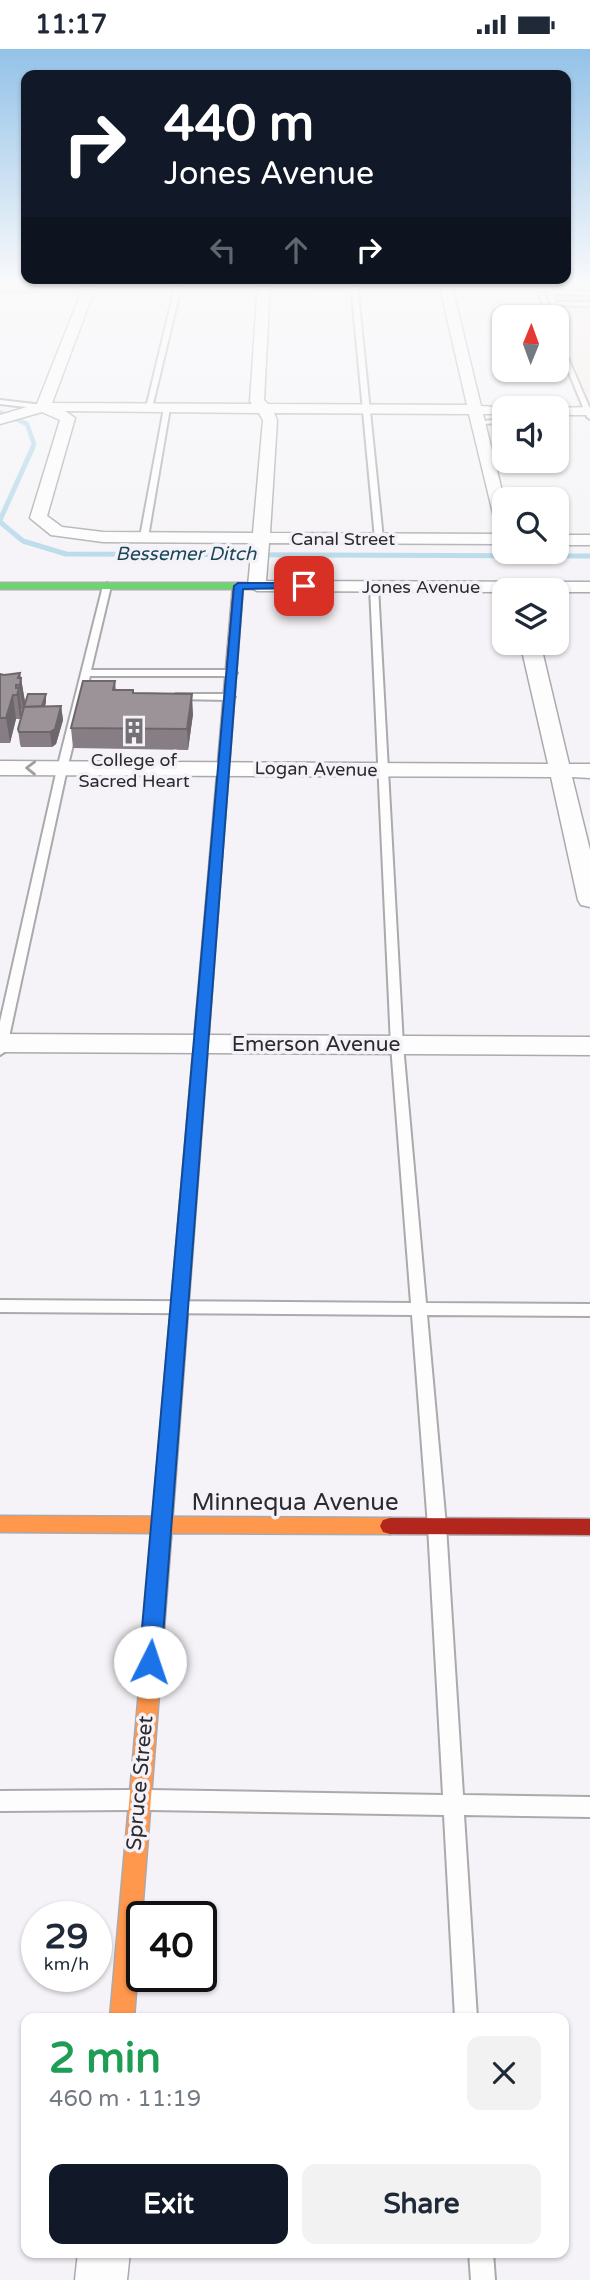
<!DOCTYPE html>
<html lang="en">
<head>
<meta charset="utf-8">
<style>
  :root { --surface:#fff; --page:#f2f2f3; --text:#1f2937; --muted:#747a83; --accent:#111827 }
  body { margin:0; font-family:"Varela Round",sans-serif; background:var(--page); color:var(--text); height:100vh; display:flex; flex-direction:column; font-size:26px; white-space:nowrap }
  * { box-sizing:border-box; margin:0 }
  p { font-size:23px; color:var(--muted) }
  .icon { flex:none; width:38px; height:38px; fill:none; stroke:currentColor; stroke-width:2; stroke-linecap:round; stroke-linejoin:round }
  .map { position:relative; flex:1; overflow:hidden }
  .drawer { position:absolute; left:21px; top:1964px; width:548px; height:245px; display:flex; flex-direction:column; background:var(--surface); border-radius:14px; box-shadow:0 2px 5px #0004 }
  .drawer>* { flex:none }
  .hud { position:absolute; left:21px; top:21px; width:550px; height:214px; border-radius:14px; box-shadow:0 2px 5px #0004; background:#111827; color:#fff; overflow:hidden }
  .needle { width:46px; rotate:1deg }
  .fabs { position:absolute; left:492px; top:256px; display:grid; gap:14px }
  .fabs a { display:grid; place-items:center; width:77px; height:77px; border-radius:14px; background:var(--surface); box-shadow:0 2px 5px #0004; font-size:35px }
  .speed { position:absolute; left:21px; top:1852px; display:flex; gap:14px; font-size:35px; font-weight:700; text-align:center }
  .speed>* { display:grid; place-content:center; width:91px; height:91px; border-radius:50%; background:var(--surface); box-shadow:0 2px 5px #0004; line-height:1 }
  .speed small { font-size:18px; font-weight:400 }
  .speed .limit { border:4px solid #111; border-radius:10px; background:#fff; color:#111 }
  .pin { position:absolute; display:grid; place-items:center; width:60px; height:60px; color:#fff; margin:-30px; border-radius:14px; box-shadow:0 4px 10px #0006 }
  .me { position:absolute; width:77px; margin:-38px; rotate:4deg; stroke-linejoin:round; filter:drop-shadow(0 0 5px #0008) }
  .turn { display:flex; align-items:center; gap:24px; height:147px; padding:0 28px; font-size:32px }
  .turn .icon { width:91px; height:91px; stroke-width:2.5 }
  .turn b { display:block; font-size:49px; line-height:60px }
  .lanes { display:flex; align-items:center; height:66px; padding:0 28px; background:#0003; justify-content:center; gap:35px; direction:ltr }
  .lanes .off { opacity:.35 }
  .round { display:grid; place-items:center; flex:none; width:74px; height:74px; border-radius:14px; background:var(--page) }
  .head { display:flex; align-items:center; justify-content:space-between; height:119px; padding:0 28px }
  h1 { font-size:42px; font-weight:700; line-height:52px; color:#1e9e55 }
  .action { display:flex; gap:14px; margin-top:auto; padding:14px 28px }
  .action a { flex:1; height:80px; border-radius:14px; background:var(--accent); color:#fff; font-size:28px; font-weight:700; line-height:80px; text-align:center }
  .action a+a { background:var(--page); color:var(--text) }
  .status { display:flex; justify-content:space-between; align-items:center; height:49px; padding:0 35px; background:var(--surface); direction:ltr }
  .status svg { height:19px; fill:currentColor }
  .map>svg:first-child { display:block }
</style>
</head>
<body>
<div class="status"><b>11:17</b><svg viewBox="0 0 49 12"><path d="M0 12V9h3v3zM5 12V6h3v6zM10 12V3h3v9zM15 12V0h3v12zM26 1h20v11H26zM47 4h2v5h-2z"/></svg></div>
<div class="map">
<svg width="590" height="2231" viewBox="0 0 590 2231">
  <rect width="100%" height="100%" fill="#f5f3f7"/>
  <polygon fill="#f9eae8" points="542,234 590,234 590,355 556,268"/>
  <g fill="none" stroke-linecap="round" stroke-linejoin="round">
    <polyline stroke="#b3d8e8" stroke-width="4.5" points="0,363 27,375 34,395 32,399"/>
    <g stroke="#b3d8e8" stroke-width="5">
      <polyline points="0,471 33,398"/>
      <polyline points="0,473 23,492 66,505 590,507"/>
    </g>
    <g stroke="#aaa9ac" stroke-width="4">
      <g id="lane">
        <polygon points="0,234 3,234 3,235 0,237"/>
        <polygon points="176,234 182,234 152,359 149,361 146,359"/>
        <polygon points="351,234 357,234 383,490 379,492 375,490"/>
        <polygon points="545,234 549,234 552,241 590,242 590,246 553,245 555,253 590,253 590,257 551,256"/>
        <polygon points="542,243 545,245 553,268 547,268 539,245"/>
        <polygon points="556,281 590,360 590,370 587,368 556,292"/>
        <polygon points="0,351 43,356 46,358 43,360 0,355"/>
        <polygon points="167,357 170,359 148,488 144,490 140,488 164,359"/>
        <polygon points="504,370 504,374 477,375 474,373"/>
        <polygon points="107,534 111,537 91,621 232,621 237,624 232,627 90,627 67,720 6,1002 0,1006 0,973 57,720 103,537"/>
        <polygon points="374,535 378,538 403,996 426,1254 590,1255 590,1267 427,1266 446,1477 463,1746 590,1748 590,1768 464,1766 477,1969 455,1969 444,1766 150,1761 143,1758 140,1751 137,1758 130,1761 0,1762 0,1742 130,1741 137,1744 140,1751 143,1744 150,1741 443,1746 428,1477 412,1266 0,1263 0,1251 411,1254 391,996 370,538"/>
        <polygon points="176,645 230,645 235,648 230,651 173,650 171,648"/>
        <polygon points="469,2203 493,2203 495,2231 471,2231"/>
      </g>
    </g>
    <g stroke="#aaa9ac" stroke-width="3">
      <g id="street">
        <path d="M 85,234 L 97,234 L 52,354 L 252,355 L 250,352 L 258,234 L 270,234 L 264,351 L 268,355 L 467,356 L 439,234 L 451,234 L 481,357 L 510,359 L 504,359 L 504,365 L 483,365 L 504,450 L 504,495 L 269,494 L 266,532 L 590,533 L 590,543 L 556,543 L 556,541 L 504,541 L 504,543 L 257,542 L 248,537 L 252,494 L 103,493 L 51,486 L 30,469 L 60,371 L 42,363 L 0,375 L 0,366 L 37,355 ZM 65,362 L 259,364 L 263,371 L 253,484 L 103,483 L 62,478 L 47,467 L 75,369 ZM 274,364 L 469,365 L 498,485 L 270,484 L 277,371 Z"/>
        <polygon points="590,358 590,366 556,366 556,359 552,359"/>
        <rect x="556" y="486" width="34" height="10"/>
        <polygon points="520,593 540,593 569,715 590,715 590,729 572,728 590,801 590,858 581,856 578,851 551,728 0,726 0,712 548,715"/>
        <polygon points="0,985 590,988 590,1006 0,1003"/>
        <polygon points="78,2203 130,2203 127,2231 75,2231"/>
      </g>
    </g>
    <g stroke="#aaa9ac" stroke-width="3">
      <g id="fast">
        <polygon points="0,534 257,534 262,537 257,540 0,540"/>
        <polygon points="216,804 222,808 171,1489 168,1495 161,1497 154,1495 151,1489 210,808"/>
      </g>
    </g>
    <g stroke="#aaa9ac" stroke-width="3">
      <g id="slow">
        <polygon points="0,239 447,240 450,242 0,243"/>
        <polygon points="0,1467 390,1469 397,1471 400,1477 397,1483 390,1485 169,1484 171,1489 134,1969 110,1969 153,1484 0,1483"/>
      </g>
    </g>
    <g stroke="#aaa9ac" stroke-width="3">
      <g id="jam">
        <polygon points="238,534 243,537 222,808 216,812 210,808 233,537"/>
        <polygon points="390,1469 590,1470 590,1486 390,1485 383,1483 380,1477 383,1471"/>
      </g>
    </g>
    <use href="#lane" fill="#fefdfe" fill-rule="evenodd"/>
    <use href="#street" fill="#fefdfe" fill-rule="evenodd"/>
    <use href="#fast" fill="#63d668" fill-rule="evenodd"/>
    <use href="#slow" fill="#ff974d" fill-rule="evenodd"/>
    <use href="#jam" fill="#b3261e" fill-rule="evenodd"/>
  </g>
  <g fill="#867e84">
    <polygon points="20,624 25,653 23,660 21,660 20,670 16,670 10,694 0,694 0,625 4,626"/>
    <polygon points="115,632 116,641 134,644 193,665 188,701 73,699 71,679"/>
    <polygon points="46,645 46,653 45,657 61,657 63,671 56,695 52,698 21,698 20,695 18,680"/>
  </g>
  <g fill="#6d676b">
    <polygon points="20,624 21,632 21,629 25,653 23,660 18,629"/>
    <polygon points="16,636 17,643 19,639 22,663 20,670 16,639"/>
    <polygon points="46,645 46,653 42,669 41,661"/>
    <polygon points="192,645 193,665 188,701 187,680"/>
    <polygon points="13,646 16,670 10,694 6,669"/>
    <polygon points="61,657 63,671 56,695 52,698 50,683"/>
  </g>
  <g fill="#9c9399" stroke="#6d676b" stroke-width="2">
    <polygon points="20,624 18,629 21,629 20,636 16,636 16,639 19,639 17,646 13,646 6,669 0,669 0,625 4,626"/>
    <polygon points="83,632 115,632 113,641 133,641 133,644 192,645 187,680 71,679"/>
    <polygon points="28,645 46,645 42,657 24,658 23,661"/>
    <polygon points="61,657 55,680 50,683 19,683 18,680 24,658"/>
  </g>
  <defs><path id="oneway-chevron" d="M-2-3.5L2.5 0L-2 3.5" fill="none" stroke-width="1.6" stroke-linecap="round" stroke-linejoin="round" transform="scale(1.75)"/></defs>
  <use stroke="#9f9ea0" href="#oneway-chevron" transform="translate(31 719) rotate(-179)"/>
  <linearGradient id="sky" x2="0" y2="1"><stop stop-color="#93c2e8"/><stop offset="0.43" stop-color="#fafafb"/><stop offset="1" stop-color="#fafafb" stop-opacity="0"/></linearGradient>
  <rect width="590" height="547" fill="url(#sky)"/>
  <polygon fill="#1a73e8" stroke="#114b97" stroke-width="2" points="304,534 307,535 307,539 243,540 161,1613 158,1620 150,1622 142,1620 139,1613 234,537 238,534"/>
  <defs>
    <g id="building-bare" transform="scale(2.1)"><path d="M-4-6H4V6H1V3H-1V6H-4ZM-2.5-4.3h1.7v1.8h-1.7ZM.8-4.3h1.7v1.8H.8ZM-2.5-1h1.7V.8h-1.7ZM.8-1h1.7V.8H.8Z" fill="#727073" stroke="#f4f2f8" stroke-width="2.5" paint-order="stroke"/></g>
  </defs>
  <g fill-rule="evenodd">
    <use href="#building-bare" x="134" y="682"/>
  </g>
  <g text-anchor="middle" dominant-baseline="central" stroke-width="7" stroke-linejoin="round" paint-order="stroke">
    <g font-size="18" fill="#2b2a2c" stroke="#f4f2f8">
      <text x="343" y="490">Canal Street</text>
      <text x="421" y="538">Jones Avenue</text>
      <text transform="translate(316 720) rotate(1)">Logan Avenue</text>
    </g>
    <g font-size="18" fill="#2b2a2c" stroke="#f4f2f8">
      <text x="134" y="711">College of<tspan x="134" dy="21">Sacred Heart</tspan></text>
    </g>
    <g font-size="19" font-style="italic" fill="#1a4858" stroke="#f4f2f8">
      <text x="186" y="505">Bessemer Ditch</text>
    </g>
    <g font-size="21" fill="#2b2a2c" stroke="#f4f2f8">
      <text x="316" y="995">Emerson Avenue</text>
      <text transform="translate(140 1734) rotate(-85)">Spruce Street</text>
    </g>
    <g font-size="24" fill="#2b2a2c" stroke="#f4f2f8">
      <text x="295" y="1453">Minnequa Avenue</text>
    </g>
  </g>
</svg>
<div class="fabs">
<a><svg class="needle" viewBox="-14 -14 28 28"><path d="M0-13l5 13h-10z" fill="#e53935"/><path d="M0 13l5-13h-10z" fill="#747a83"/></svg></a>
<a><svg class="icon" aria-label="sound" viewBox="0 0 24 24"><path d="M4 9h4l5-4v14l-5-4H4zM17 9q2 3 0 6"/></svg></a>
<a><svg class="icon" aria-label="search" viewBox="0 0 24 24"><circle cx="10" cy="10" r="6"/><path d="M15 15l6 6"/></svg></a>
<a><svg class="icon" aria-label="layers" viewBox="0 0 24 24"><path d="M12 4l9 5-9 5-9-5zM3 14l9 5 9-5"/></svg></a>
</div>
<div class="speed"><div>29<small>km/h</small></div><div class="limit">40</div></div>
<div class="pin" style="left:304px;top:537px;background:#d93025"><svg class="icon" aria-label="arrive" viewBox="0 0 24 24"><path d="M6 21V4h12l-3 4 3 4H6"/></svg></div>
<svg class="me" style="left:150px;top:1613px" viewBox="-20 -20 40 40"><circle r="19" fill="#fff"/><path d="M0-13L10 11 0 6-10 11z" fill="#1a73e8"/></svg>
<div class="hud">
<div class="turn"><svg class="icon" aria-label="right" viewBox="0 0 24 24"><path d="M7 20v-9h11M14 6l5 5-5 5"/></svg><div><b>440 m</b>Jones Avenue</div></div>
<div class="lanes"><svg class="icon off" aria-label="left" viewBox="0 0 24 24"><path d="M17 20v-9H6M10 6l-5 5 5 5"/></svg><svg class="icon off" aria-label="ahead" viewBox="0 0 24 24"><path d="M12 20V5M6 11l6-6 6 6"/></svg><svg class="icon" aria-label="right" viewBox="0 0 24 24"><path d="M7 20v-9h11M14 6l5 5-5 5"/></svg></div>
</div>
<section class="drawer">
<div class="head"><div><h1>2 min</h1><p>460 m · 11:19</p></div><a class="round"><svg class="icon" aria-label="close" viewBox="0 0 24 24"><path d="M6 6l12 12M18 6L6 18"/></svg></a></div>
<div class="action"><a>Exit</a><a>Share</a></div>
</section>
</div>
</body>
</html>
